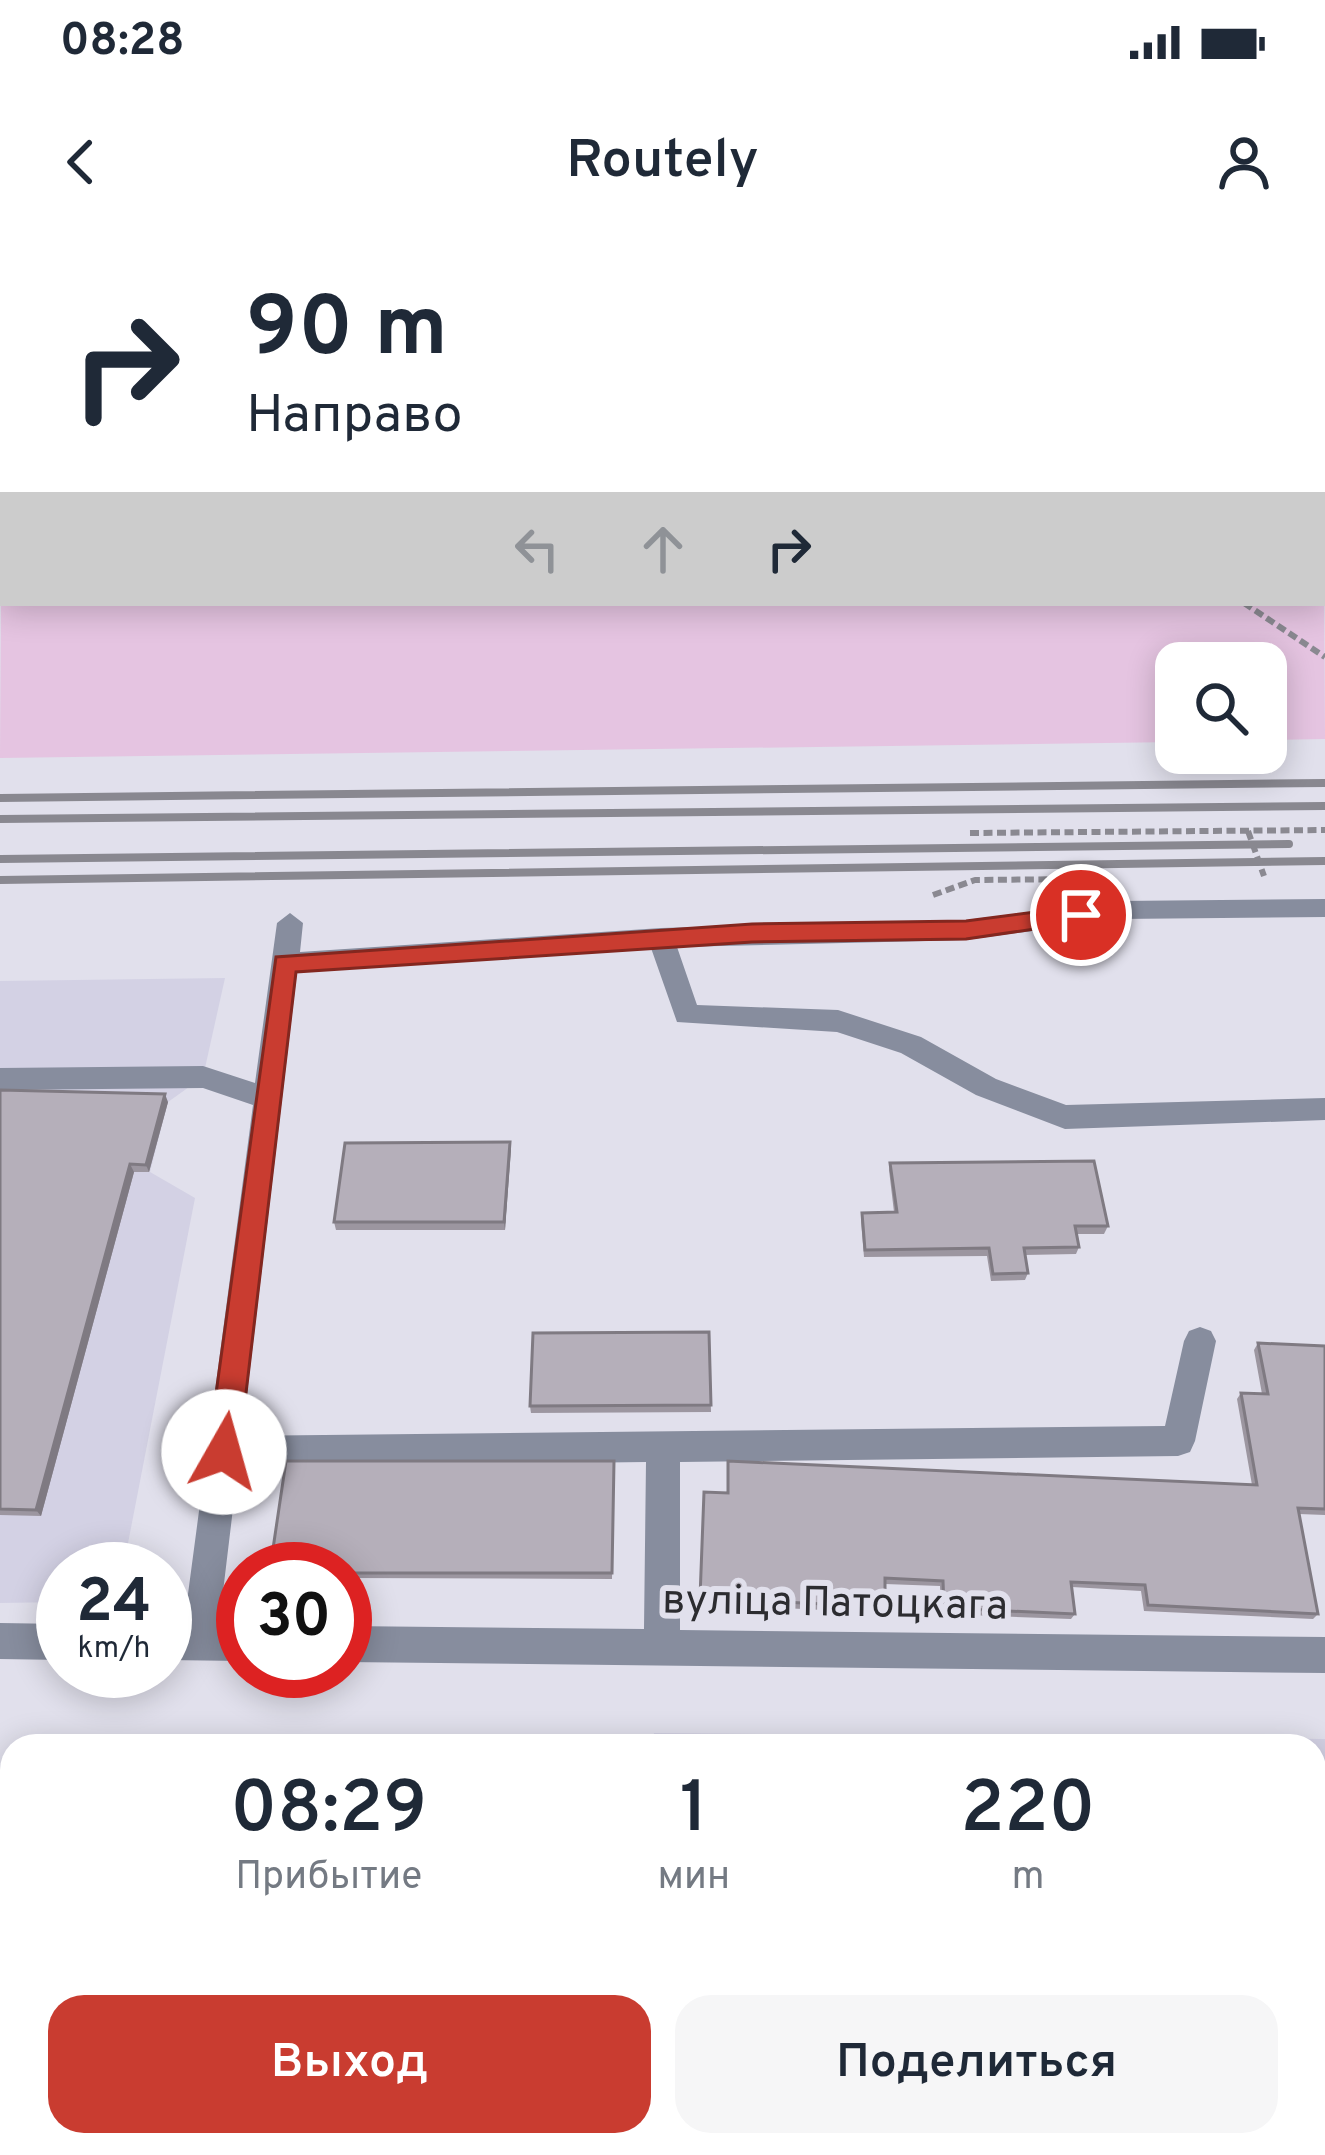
<!DOCTYPE html>
<html lang="ru">
<head>
<meta charset="utf-8">
<style>
  :root { --surface:#fff; --page:#f6f6f7; --text:#1f2937; --muted:#747a83; --accent:#c93c30 }
  body { margin:0; font-family:Overpass,sans-serif; background:var(--page); color:var(--text); height:100vh; display:flex; flex-direction:column; font-size:45px; white-space:nowrap }
  * { box-sizing:border-box; margin:0 }
  p { font-size:39px; color:var(--muted) }
  .icon { flex:none; width:66px; height:66px; fill:none; stroke:currentColor; stroke-width:2; stroke-linecap:round; stroke-linejoin:round }
  .map { position:relative; flex:1; overflow:hidden }
  .sheet { position:absolute; left:0px; top:1494px; width:1326px; height:423px; display:flex; flex-direction:column; background:var(--surface); border-radius:36px 36px 0 0; box-shadow:0 6px 30px #0003 }
  .sheet>* { flex:none }
  .guide { position:absolute; left:0px; top:0px; width:1326px; height:366px; box-shadow:0 6px 30px #0003; background:#fff; color:var(--text); overflow:hidden }
  .buttons { position:absolute; left:1155px; top:402px; display:grid; gap:24px }
  .buttons a { display:grid; place-items:center; width:132px; height:132px; border-radius:24px; background:var(--surface); box-shadow:0 6px 30px #0003; font-size:60px }
  .speed { position:absolute; left:36px; top:1302px; display:flex; gap:24px; font-size:60px; font-weight:700; text-align:center }
  .speed>* { display:grid; place-content:center; width:156px; height:156px; border-radius:50%; background:var(--surface); box-shadow:0 6px 30px #0003; line-height:1 }
  .speed small { font-size:30px; font-weight:400 }
  .speed .limit { border:18px solid #d22; background:#fff; color:#111 }
  .pin { position:absolute; display:grid; place-items:center; width:102px; height:102px; color:#fff; margin:-51px; border:6px solid #fff; border-radius:50%; box-shadow:0 3px 12px #0007 }
  .me { position:absolute; width:132px; margin:-66px; rotate:7deg; stroke-linejoin:round; filter:drop-shadow(0 0 9px #0008) }
  .turn { display:flex; align-items:center; gap:42px; height:252px; padding:0 48px; font-size:54px }
  .turn .icon { width:156px; height:156px; stroke-width:2.5 }
  .turn b { display:block; font-size:84px; line-height:102px }
  .lanes { display:flex; align-items:center; height:114px; padding:0 48px; background:#0003; justify-content:center; gap:60px; direction:ltr }
  .lanes .off { opacity:.35 }
  .eta { display:flex; justify-content:space-evenly; align-items:center; height:204px; text-align:center }
  .eta b { font-size:72px; font-weight:600; line-height:84px }
  .primary-button { display:flex; gap:24px; margin-top:auto; padding:24px 48px }
  .primary-button a { flex:1; height:138px; border-radius:36px; background:var(--accent); color:#fff; font-size:48px; font-weight:600; line-height:138px; text-align:center }
  .primary-button a+a { background:var(--page); color:var(--text) }
  .status { display:flex; justify-content:space-between; align-items:center; height:84px; padding:0 60px; background:var(--surface); direction:ltr }
  .status svg { height:33px; fill:currentColor }
  header { display:flex; justify-content:space-between; align-items:center; height:156px; padding:0 48px; background:var(--surface); font-size:54px; font-weight:600 }
  .map>svg:first-child { display:block }
</style>
</head>
<body>
<div class="status"><b>08:28</b><svg viewBox="0 0 49 12"><path d="M0 12V9h3v3zM5 12V6h3v6zM10 12V3h3v9zM15 12V0h3v12zM26 1h20v11H26zM47 4h2v5h-2z"/></svg></div>
<header><svg class="icon" aria-label="back" viewBox="0 0 24 24"><path d="M15 5l-7 7 7 7"/></svg>Routely<svg class="icon" aria-label="person" viewBox="0 0 24 24"><circle cx="12" cy="8" r="4"/><path d="M4 21q1-7 8-7t8 7"/></svg></header>
<div class="map">
<svg width="1325" height="1915" viewBox="0 0 1325 1915">
  <rect width="100%" height="100%" fill="#e1e0ec"/>
  <g fill="#d3d1e4">
    <polygon points="225,738 203,837 168,862 150,932 195,958 123,1329 63,1329 63,1362 0,1363 0,741"/>
    <polygon points="654,1493 1325,1499 1325,1915 643,1915 630,1905 1314,1905 1314,1506 652,1506"/>
  </g>
  <g fill="#e5c4e1">
    <polygon points="43,0 1118,0 38,3"/>
    <polygon points="3,20 3,363 1323,363 1323,165 1325,499 1266,500 1266,423 1176,423 1176,502 0,518"/>
  </g>
  <g fill="none" stroke-linecap="round" stroke-linejoin="round">
    <polyline stroke="#8a8991" stroke-width="4.5" stroke-dasharray="8 4.5" stroke-linecap="butt" points="570,0 577,3"/>
    <g stroke="#8a8991" stroke-width="6" stroke-dasharray="9 4.5" stroke-linecap="butt">
      <polyline points="1244,363 1325,417"/>
      <polyline points="1248,591 1264,636"/>
      <polyline points="970,593 1325,590"/>
      <polyline points="933,655 975,640 1084,639"/>
    </g>
    <g fill="#878d9e" fill-rule="evenodd">
      <polygon points="1325,659 1325,677 1119,679 966,700 677,707 697,765 838,770 921,797 996,839 1066,865 1325,858 1325,880 1065,889 976,855 901,813 837,792 677,782 651,708 297,732 242,1196 1165,1186 1184,1101 1189,1091 1200,1087 1211,1091 1216,1101 1195,1201 1190,1212 1178,1216 680,1222 680,1390 1325,1397 1325,1433 345,1422 345,1386 644,1389 646,1222 238,1227 219,1385 243,1385 243,1421 165,1420 165,1384 184,1384 253,865 203,848 0,850 0,828 203,826 255,843 277,683 290,673 303,683 300,712 661,688 966,680 1119,661"/>
      <polygon points="0,1383 63,1384 63,1420 0,1419"/>
    </g>
    <g stroke="#898890" stroke-width="8">
      <polyline points="0,558 1325,543"/>
      <polyline points="0,579 1325,566"/>
      <polyline points="0,619 1289,604"/>
      <polyline points="0,640 1325,621"/>
    </g>
    <g stroke="#898890" stroke-width="12">
      <polyline points="0,1566 12,1574"/>
      <polyline points="0,1596 12,1607"/>
      <polyline points="0,1850 12,1861"/>
      <polyline points="58,1905 68,1915"/>
      <polyline points="346,1905 357,1915"/>
      <polyline points="458,1905 469,1915"/>
    </g>
  </g>
  <g fill="#9c96a0">
    <polygon points="0,850 168,862 149,932 134,932 41,1276 0,1275"/>
    <polygon points="510,902 505,990 336,990 334,982"/>
    <polygon points="890,923 1108,986 1104,994 1076,994 1079,1007 1076,1014 1025,1015 1028,1033 1025,1040 991,1041 987,1016 864,1017 861,981 862,973 894,972 889,930"/>
    <polygon points="709,1092 711,1172 531,1173 530,1166"/>
    <polygon points="1258,1103 1325,1106 1325,1275 1299,1274 1318,1374 1313,1379 1144,1371 1141,1351 1072,1347 1075,1374 1071,1379 941,1374 940,1346 885,1344 885,1367 884,1373 700,1364 704,1252 727,1253 1252,1245 1237,1159 1241,1153 1262,1154 1254,1110"/>
    <polygon points="614,1221 612,1339 345,1338 345,1329"/>
  </g>
  <g fill="#7f7a82">
    <polygon points="165,854 168,862 149,932 146,925"/>
    <polygon points="510,902 511,910 505,990 504,982"/>
    <polygon points="130,924 134,932 41,1276 36,1270"/>
  </g>
  <g fill="#b5afba" stroke="#7f7a82" stroke-width="3">
    <polygon points="0,850 165,854 146,925 130,924 36,1270 0,1269"/>
    <polygon points="510,902 504,982 334,982 345,903"/>
    <polygon points="1094,921 1108,986 1075,986 1079,1007 1024,1008 1028,1033 993,1034 989,1008 865,1010 862,973 897,972 890,923"/>
    <polygon points="709,1092 711,1165 530,1166 533,1093"/>
    <polygon points="1258,1103 1325,1106 1325,1269 1298,1268 1318,1374 1148,1365 1145,1345 1071,1342 1075,1374 944,1368 943,1341 885,1338 885,1367 700,1358 704,1252 728,1253 728,1221 1257,1245 1241,1153 1268,1154"/>
    <polygon points="286,1221 614,1221 612,1333 345,1333 345,1329 270,1329"/>
  </g>
  <polygon fill="#c93c30" stroke="#83271f" stroke-width="3" points="1081,666 1093,675 1089,681 966,699 752,702 296,732 239,1212 234,1222 213,1222 208,1212 276,717 752,684 966,681"/>
  <g text-anchor="middle" dominant-baseline="central" stroke-width="12" stroke-linejoin="round" paint-order="stroke">
    <g font-size="42" fill="#2c2c30" stroke="#e1e0ec">
      <text transform="translate(835 1365) rotate(1)">вуліца Патоцкага</text>
    </g>
  </g>
</svg>
<div class="buttons">
<a><svg class="icon" aria-label="search" viewBox="0 0 24 24"><circle cx="10" cy="10" r="6"/><path d="M15 15l6 6"/></svg></a>
</div>
<div class="speed"><div>24<small>km/h</small></div><div class="limit">30</div></div>
<div class="pin" style="left:1081px;top:675px;background:#d93025"><svg class="icon" aria-label="arrive" viewBox="0 0 24 24"><path d="M6 21V4h12l-3 4 3 4H6"/></svg></div>
<svg class="me" style="left:224px;top:1212px" viewBox="-20 -20 40 40"><circle r="19" fill="#fff"/><path d="M0-13L10 11 0 6-10 11z" fill="#c93c30"/></svg>
<div class="guide">
<div class="turn"><svg class="icon" aria-label="right" viewBox="0 0 24 24"><path d="M7 20v-9h11M14 6l5 5-5 5"/></svg><div><b>90 m</b>Направо</div></div>
<div class="lanes"><svg class="icon off" aria-label="left" viewBox="0 0 24 24"><path d="M17 20v-9H6M10 6l-5 5 5 5"/></svg><svg class="icon off" aria-label="ahead" viewBox="0 0 24 24"><path d="M12 20V5M6 11l6-6 6 6"/></svg><svg class="icon" aria-label="right" viewBox="0 0 24 24"><path d="M7 20v-9h11M14 6l5 5-5 5"/></svg></div>
</div>
<section class="sheet">
<div class="eta">
<div><b>08:29</b><p>Прибытие</p></div>
<div><b>1</b><p>мин</p></div>
<div><b>220</b><p>m</p></div>
</div>
<div class="primary-button"><a>Выход</a><a>Поделиться</a></div>
</section>
</div>
</body>
</html>
